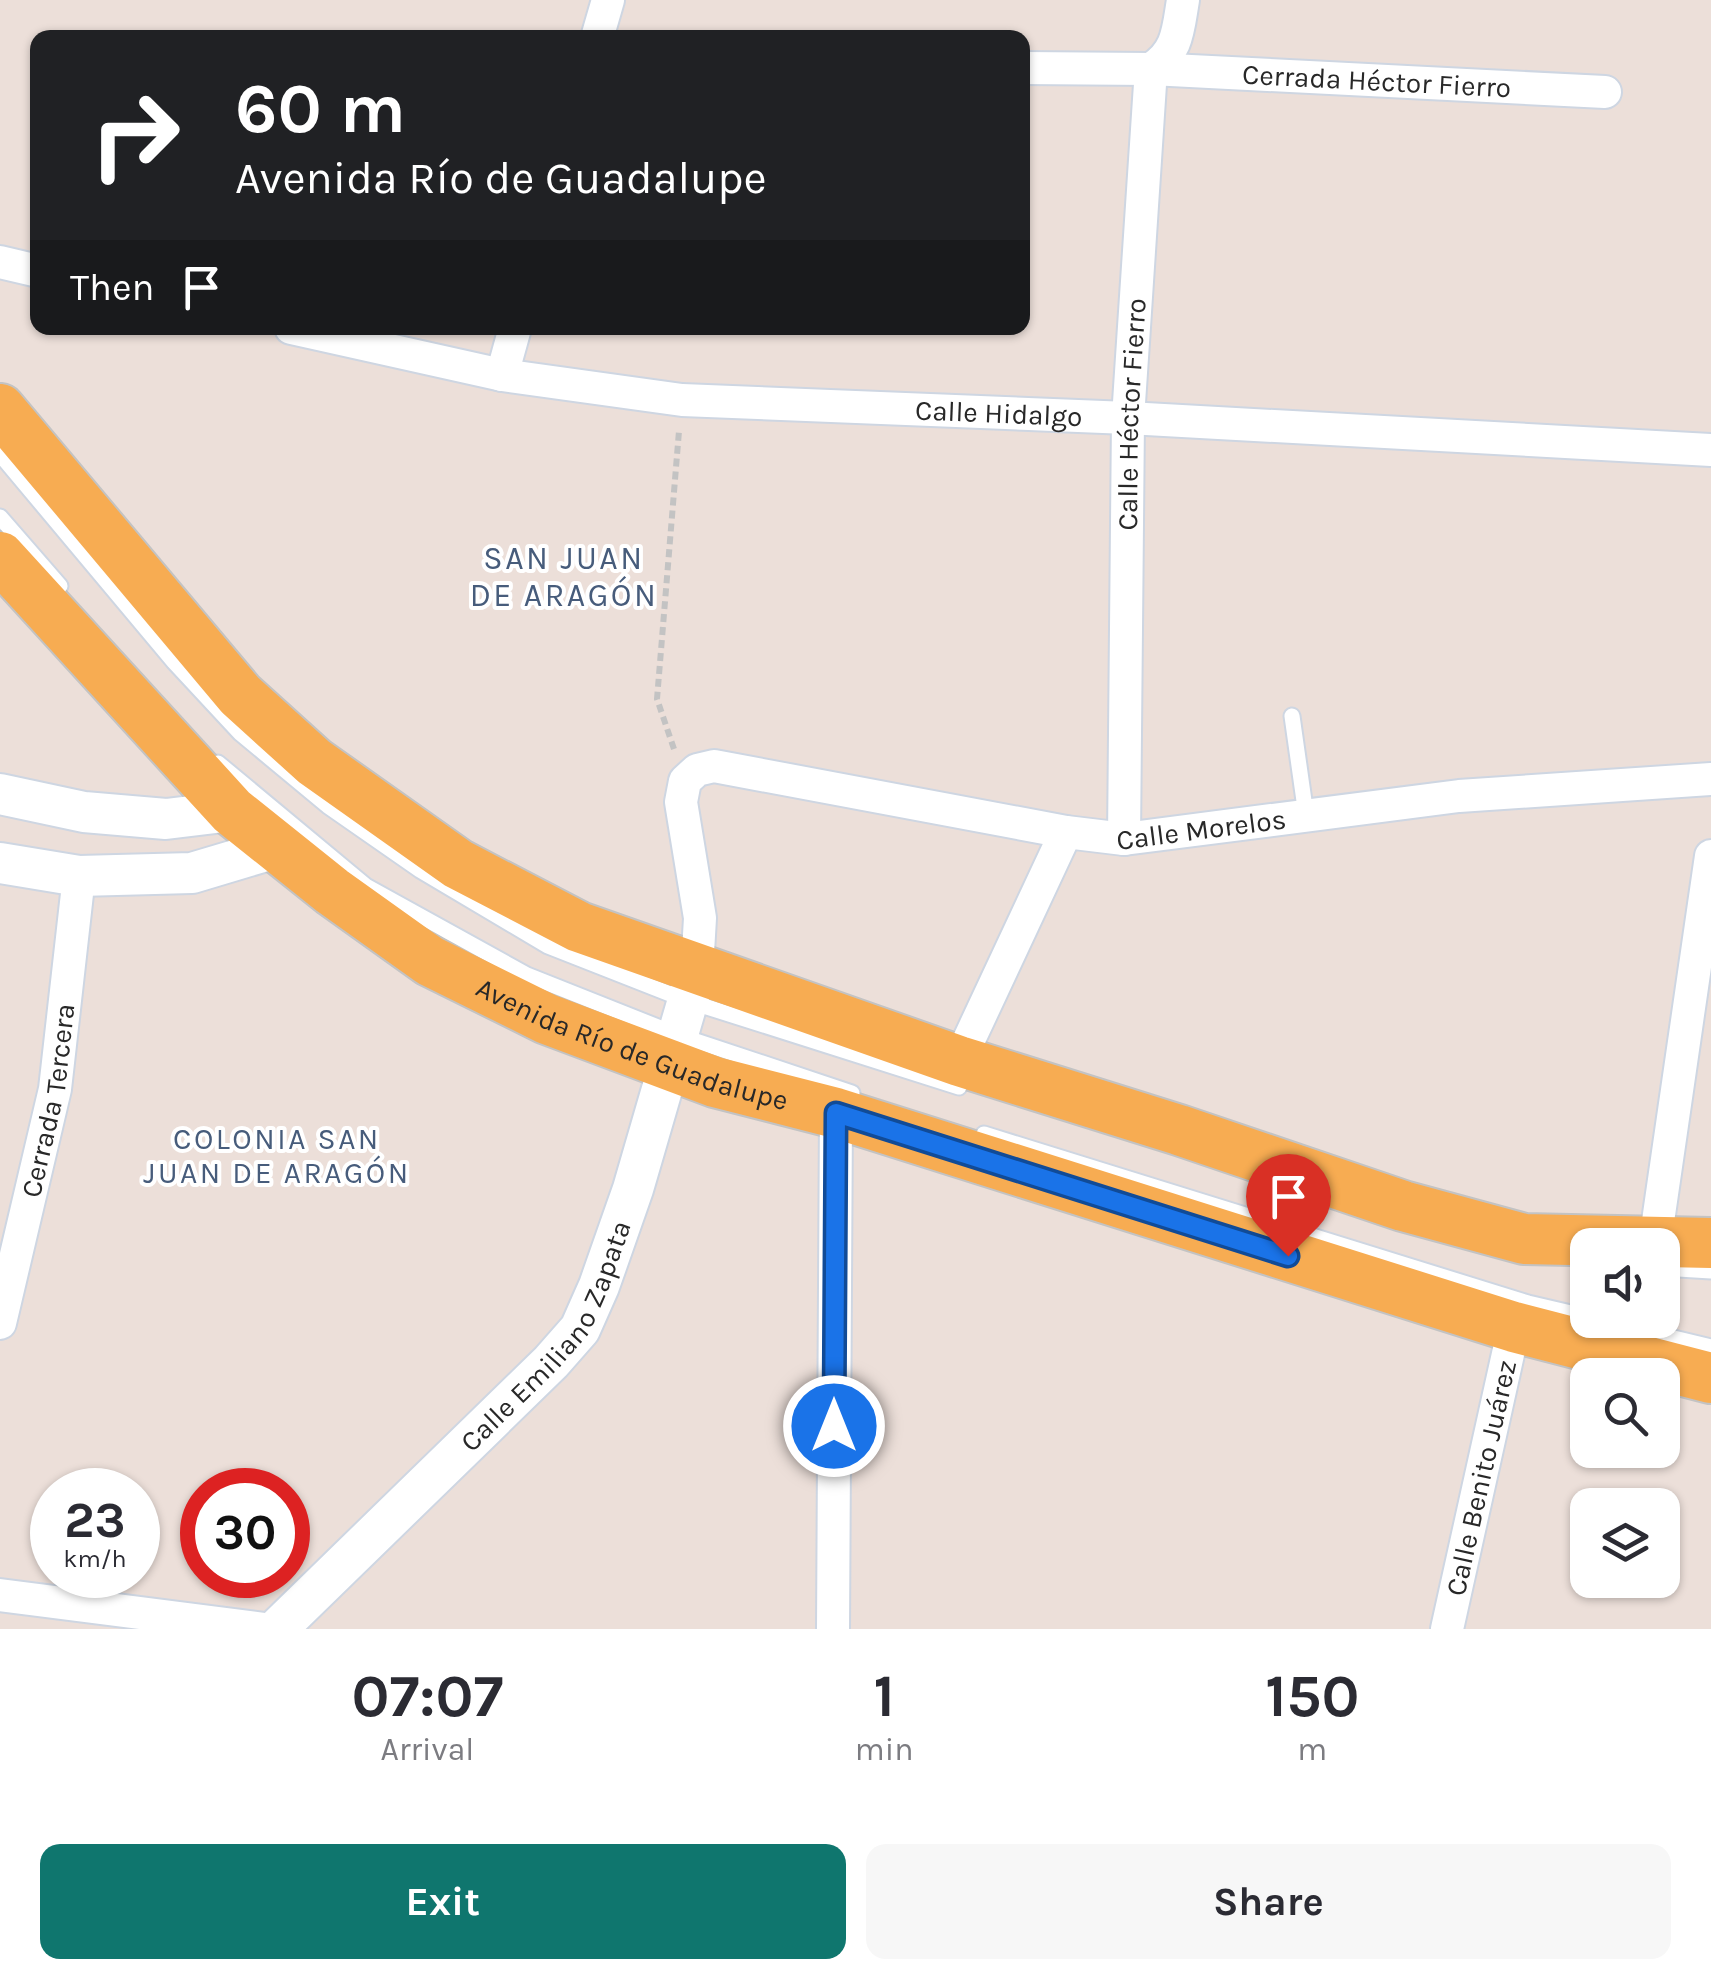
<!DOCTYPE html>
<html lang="en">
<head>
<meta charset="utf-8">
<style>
  :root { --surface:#fff; --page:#f7f7f7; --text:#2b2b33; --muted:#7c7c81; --accent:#0f766e }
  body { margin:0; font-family:Karla,sans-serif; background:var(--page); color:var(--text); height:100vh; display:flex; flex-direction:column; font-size:38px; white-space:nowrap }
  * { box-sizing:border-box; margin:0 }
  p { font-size:32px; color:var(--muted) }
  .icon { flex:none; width:55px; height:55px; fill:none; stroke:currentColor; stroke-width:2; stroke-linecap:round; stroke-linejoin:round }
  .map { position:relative; height:1629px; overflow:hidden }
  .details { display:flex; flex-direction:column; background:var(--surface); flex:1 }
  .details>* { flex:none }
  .banner { position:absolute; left:30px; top:30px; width:1000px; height:305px; border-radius:20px; box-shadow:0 2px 8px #0004; background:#202124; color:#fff; overflow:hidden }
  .tools { position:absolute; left:1570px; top:1228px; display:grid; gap:20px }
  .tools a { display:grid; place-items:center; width:110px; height:110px; border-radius:20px; background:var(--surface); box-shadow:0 2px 8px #0004; font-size:50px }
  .speed { position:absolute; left:30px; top:1468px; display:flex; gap:20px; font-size:50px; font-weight:700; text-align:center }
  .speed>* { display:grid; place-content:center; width:130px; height:130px; border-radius:50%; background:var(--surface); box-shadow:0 2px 8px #0004; line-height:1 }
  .speed small { font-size:25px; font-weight:400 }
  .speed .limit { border:15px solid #d22; background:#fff; color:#111 }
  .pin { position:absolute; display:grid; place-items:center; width:85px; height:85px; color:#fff; margin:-102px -42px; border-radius:50% 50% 50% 0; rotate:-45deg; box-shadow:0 0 10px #0007 }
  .pin .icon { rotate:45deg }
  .me { position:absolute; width:110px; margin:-55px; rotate:0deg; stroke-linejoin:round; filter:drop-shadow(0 0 8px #0008) }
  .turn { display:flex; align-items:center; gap:35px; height:210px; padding:0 40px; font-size:45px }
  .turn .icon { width:130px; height:130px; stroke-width:2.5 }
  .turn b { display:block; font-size:70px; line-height:85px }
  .then { display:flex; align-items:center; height:95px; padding:0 40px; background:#0003; gap:20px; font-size:38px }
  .eta { display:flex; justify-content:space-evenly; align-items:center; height:170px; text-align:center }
  .eta b { font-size:60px; font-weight:700; line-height:70px }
  .cta { display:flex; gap:20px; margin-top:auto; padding:20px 40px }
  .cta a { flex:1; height:115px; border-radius:20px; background:var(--accent); color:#fff; font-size:40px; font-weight:700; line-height:115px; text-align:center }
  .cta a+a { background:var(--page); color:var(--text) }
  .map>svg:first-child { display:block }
</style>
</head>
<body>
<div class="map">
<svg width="1711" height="1629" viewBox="0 0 1711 1629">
  <rect width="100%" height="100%" fill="#ecdfd9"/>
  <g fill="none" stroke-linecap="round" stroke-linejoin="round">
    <g stroke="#ced6e2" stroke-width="19">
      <g id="service">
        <polyline points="0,454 174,662 240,733 328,806 420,870 548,946 688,1001 959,1087"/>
        <polyline points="0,517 60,586"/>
        <polyline points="1292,716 1306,815"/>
        <polyline points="218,763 366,886 527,975 678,1035 852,1093"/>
        <polyline points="984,1134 1528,1303 1588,1317"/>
        <polyline points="1662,1268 1711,1271"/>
        <polyline points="1599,1320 1711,1347"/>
      </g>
    </g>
    <g stroke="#ced6e2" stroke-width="36">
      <g id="minor">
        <polyline points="597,38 608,0"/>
        <path id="s1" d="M 1022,68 L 1151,69 L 1605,92"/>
        <polyline points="0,262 38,271"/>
        <path id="s2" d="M 291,328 L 502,375 L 682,400 L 1128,418 L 1711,450"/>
        <polyline points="502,375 515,328"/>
        <path id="s3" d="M 1124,839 L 1128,418 L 1151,69 C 1178,52 1178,30 1183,0"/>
        <path id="s4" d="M 697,969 L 700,918 L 681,802 L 685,781 L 697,770 L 714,766 L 1066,832 L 1124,839 L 1459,796 L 1711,779"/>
        <polyline points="959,1061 1066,832"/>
        <polyline points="1655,1242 1711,856"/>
        <path id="s5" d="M 0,1323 L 55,1089 L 79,876"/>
        <polyline points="0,1595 265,1629"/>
        <polyline points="833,1629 836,1113"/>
        <path id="s6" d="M 1447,1629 L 1514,1327"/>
      </g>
    </g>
    <g stroke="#ced6e2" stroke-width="44">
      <g id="tertiary">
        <polyline points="0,794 84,812 166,819 232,811"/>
        <polyline points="0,863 79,876 192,873 279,847"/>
        <path id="s7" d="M 277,1629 L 551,1362 L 580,1329 L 599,1286 L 633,1189 L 697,969"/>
      </g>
    </g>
    <g stroke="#c3c3c3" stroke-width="54">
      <g id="primary">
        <polyline points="0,409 240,695 314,762 458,864 579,927 959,1061 1179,1130 1403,1206 1524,1239 1711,1243"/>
        <path id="s8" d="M 0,557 L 232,811 L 332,891 L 430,961 L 547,1019 L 715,1082 L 836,1113 L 1514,1327 L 1711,1378"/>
      </g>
    </g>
    <polyline stroke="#c3c3c3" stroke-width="6" stroke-dasharray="8 5" stroke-linecap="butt" points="674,749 657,699 679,431"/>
    <use href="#service" stroke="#fff" stroke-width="15"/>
    <use href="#minor" stroke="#fff" stroke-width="32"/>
    <use href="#tertiary" stroke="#fff" stroke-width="40"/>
    <use href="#primary" stroke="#f7ac52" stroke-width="50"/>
  </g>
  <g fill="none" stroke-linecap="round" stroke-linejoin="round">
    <g stroke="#114b97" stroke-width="25">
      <polyline id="route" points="834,1426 836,1113 1288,1256"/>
    </g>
    <use href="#route" stroke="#1a73e8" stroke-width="18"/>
  </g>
  <g text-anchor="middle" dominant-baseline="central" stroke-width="8" stroke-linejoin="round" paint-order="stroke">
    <g font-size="28" fill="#282828" stroke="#fff">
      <text stroke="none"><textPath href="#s1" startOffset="355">Cerrada Héctor Fierro</textPath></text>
      <text stroke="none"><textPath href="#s2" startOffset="715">Calle Hidalgo</textPath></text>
      <text stroke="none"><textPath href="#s3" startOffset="425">Calle Héctor Fierro</textPath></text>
      <text stroke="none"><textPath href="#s4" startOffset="718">Calle Morelos</textPath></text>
      <text stroke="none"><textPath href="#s8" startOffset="812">Avenida Río de Guadalupe</textPath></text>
      <text stroke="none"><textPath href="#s5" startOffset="228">Cerrada Tercera</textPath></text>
      <text stroke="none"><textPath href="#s7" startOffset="402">Calle Emiliano Zapata</textPath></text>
      <text stroke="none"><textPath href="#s6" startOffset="155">Calle Benito Juárez</textPath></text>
    </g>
    <g font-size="30" letter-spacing="2.5" fill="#475c7b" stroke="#fff">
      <text x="277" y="1139">COLONIA SAN<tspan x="277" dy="34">JUAN DE ARAGÓN</tspan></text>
    </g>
    <g font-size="32" letter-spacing="2.5" fill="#475c7b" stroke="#fff">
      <text x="564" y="558">SAN JUAN<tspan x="564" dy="37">DE ARAGÓN</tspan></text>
    </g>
  </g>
</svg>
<div class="tools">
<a><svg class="icon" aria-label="sound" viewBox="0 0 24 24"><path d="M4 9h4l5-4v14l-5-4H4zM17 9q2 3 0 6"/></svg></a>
<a><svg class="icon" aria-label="search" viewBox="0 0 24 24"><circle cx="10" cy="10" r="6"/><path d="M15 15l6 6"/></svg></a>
<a><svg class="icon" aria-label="layers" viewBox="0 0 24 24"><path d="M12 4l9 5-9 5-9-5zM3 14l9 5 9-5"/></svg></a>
</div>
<div class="speed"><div>23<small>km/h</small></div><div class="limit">30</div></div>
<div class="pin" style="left:1288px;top:1256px;background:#d93025"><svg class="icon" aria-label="arrive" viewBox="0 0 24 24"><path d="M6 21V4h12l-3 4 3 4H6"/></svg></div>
<svg class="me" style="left:834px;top:1426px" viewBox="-20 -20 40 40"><circle r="17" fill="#1a73e8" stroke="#fff" stroke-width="3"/><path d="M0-11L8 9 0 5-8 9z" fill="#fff"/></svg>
<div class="banner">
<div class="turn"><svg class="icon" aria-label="right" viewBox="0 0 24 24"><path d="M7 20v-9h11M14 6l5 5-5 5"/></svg><div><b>60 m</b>Avenida Río de Guadalupe</div></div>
<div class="then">Then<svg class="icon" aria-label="arrive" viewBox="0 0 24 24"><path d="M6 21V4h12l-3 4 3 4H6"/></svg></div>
</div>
</div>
<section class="details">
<div class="eta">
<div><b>07:07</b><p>Arrival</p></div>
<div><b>1</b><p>min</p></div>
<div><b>150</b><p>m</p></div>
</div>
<div class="cta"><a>Exit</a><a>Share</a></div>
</section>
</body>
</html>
